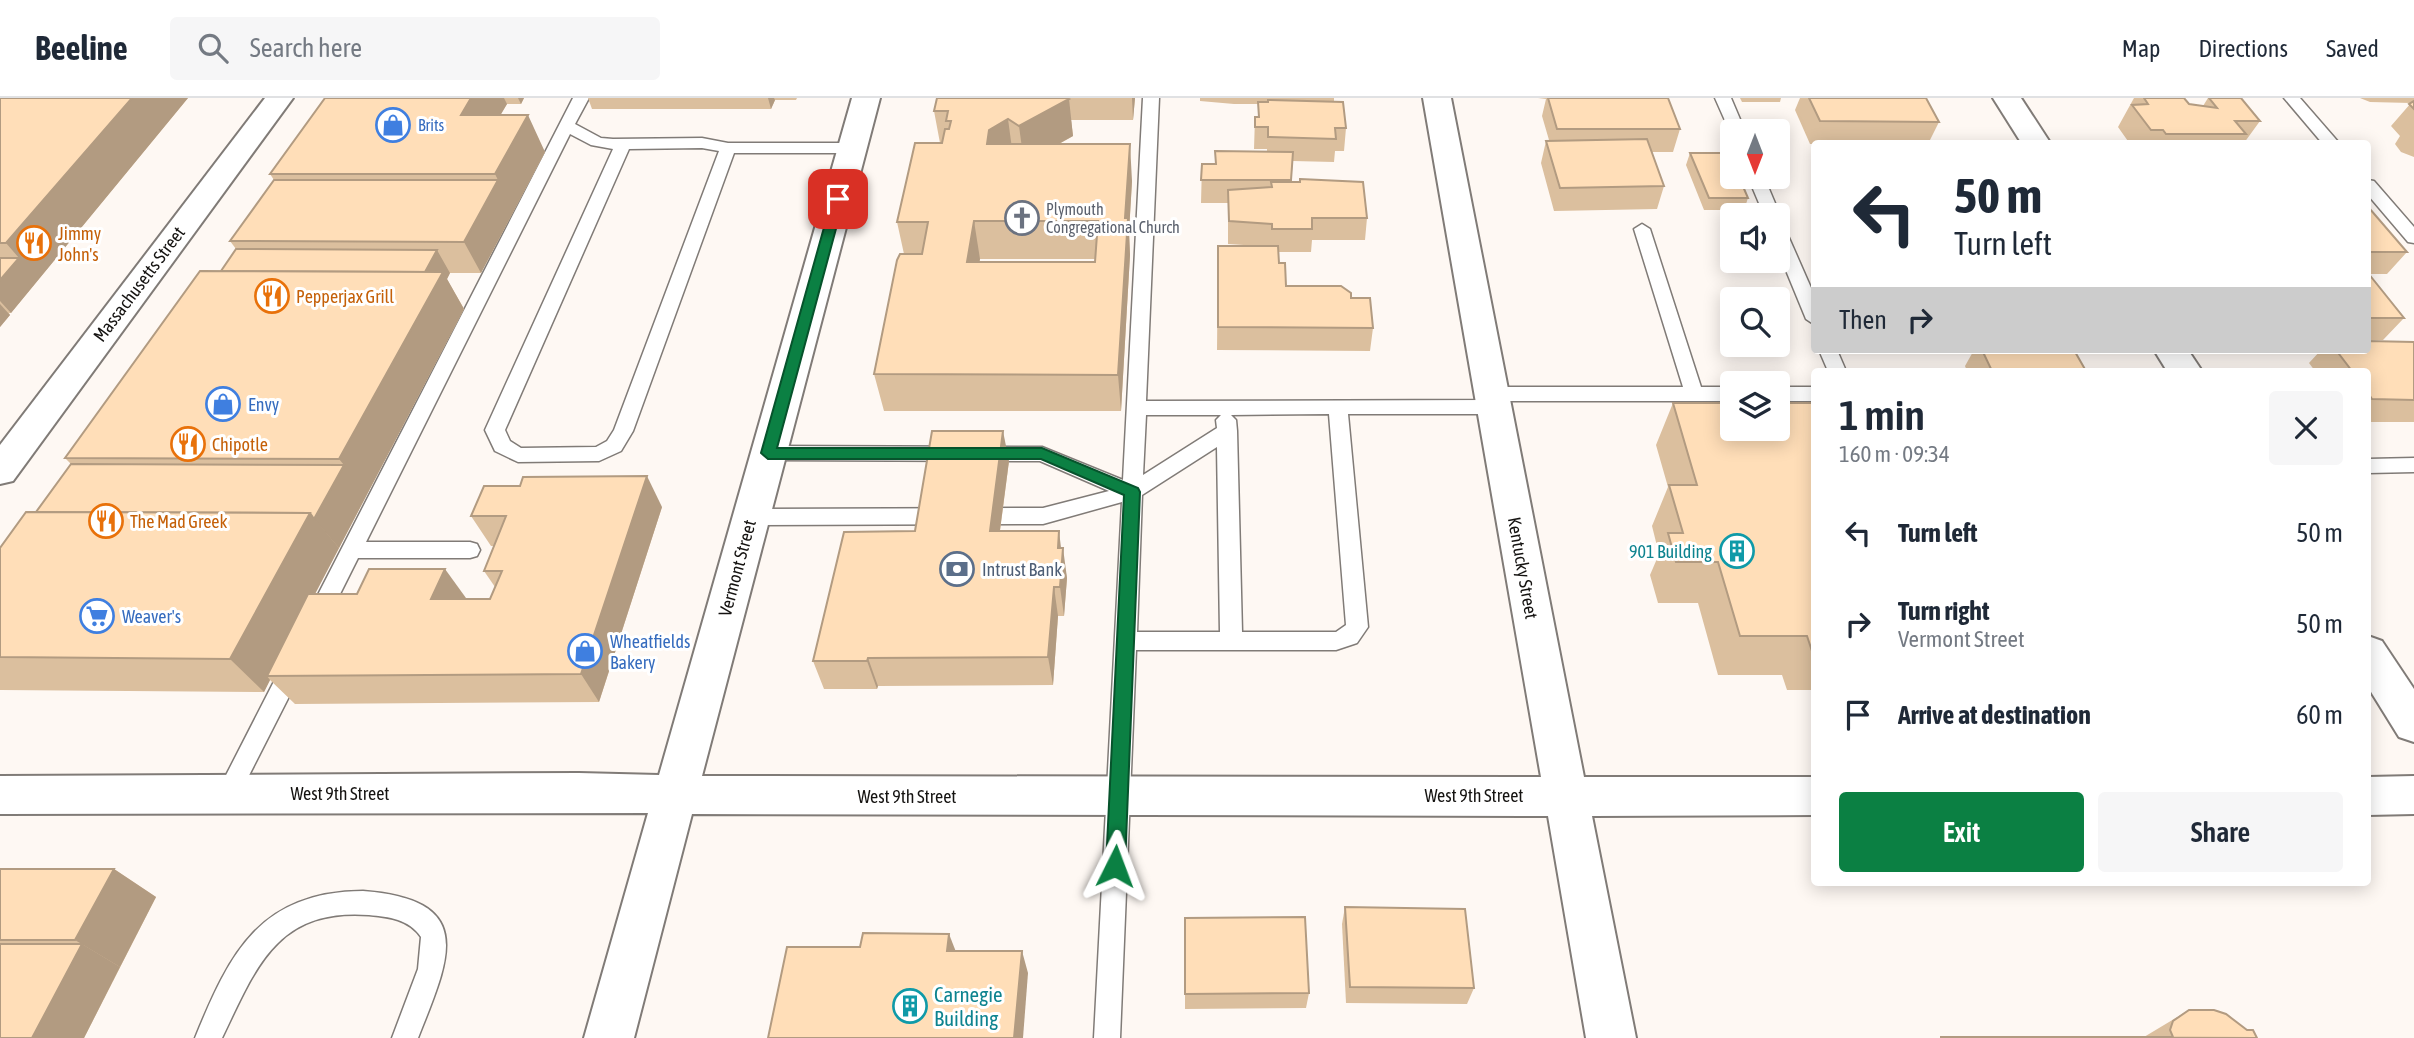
<!DOCTYPE html>
<html lang="en">
<head>
<meta charset="utf-8">
<style>
  :root { --surface:#fff; --page:#f6f6f7; --text:#1f2937; --muted:#747a83; --line:#e0e1e3; --accent:#0b8043 }
  body { margin:0; font-family:"Asap Condensed",sans-serif; background:var(--page); color:var(--text); height:100vh; display:flex; flex-direction:column; font-size:26px; white-space:nowrap }
  * { box-sizing:border-box; margin:0 }
  p { font-size:23px; color:var(--muted) }
  .icon { flex:none; width:38px; height:38px; fill:none; stroke:currentColor; stroke-width:2; stroke-linecap:round; stroke-linejoin:round }
  .map { position:relative; flex:1; overflow:hidden }
  .panel { position:absolute; left:1811px; top:270px; width:560px; height:518px; display:flex; flex-direction:column; background:var(--surface); border-radius:7px; box-shadow:0 4px 18px #0003 }
  .panel>* { flex:none }
  .guide { position:absolute; left:1811px; top:42px; width:560px; height:214px; border-radius:7px; box-shadow:0 4px 18px #0003; background:#fff; color:var(--text); overflow:hidden }
  .needle { width:46px; rotate:180deg }
  .buttons { position:absolute; left:1720px; top:21px; display:grid; gap:14px }
  .buttons a { display:grid; place-items:center; width:70px; height:70px; border-radius:7px; background:var(--surface); box-shadow:0 4px 18px #0003; font-size:35px }
  .pin { position:absolute; display:grid; place-items:center; width:60px; height:60px; color:#fff; margin:-30px; border-radius:14px; box-shadow:0 4px 10px #0006 }
  .me { position:absolute; width:77px; margin:-38px; rotate:3deg; stroke-linejoin:round; filter:drop-shadow(0 0 5px #0008) }
  .turn { display:flex; align-items:center; gap:24px; height:147px; padding:0 28px; font-size:32px }
  .turn .icon { width:91px; height:91px; stroke-width:2.5 }
  .turn b { display:block; font-size:49px; line-height:60px }
  .then { display:flex; align-items:center; height:66px; padding:0 28px; background:#0003; gap:14px; font-size:26px }
  .round { display:grid; place-items:center; flex:none; width:74px; height:74px; border-radius:7px; background:var(--page) }
  .head { display:flex; align-items:center; justify-content:space-between; height:119px; padding:0 28px }
  h1 { font-size:42px; font-weight:600; line-height:52px }
  .primary-button { display:flex; gap:14px; margin-top:auto; padding:14px 28px }
  .primary-button a { flex:1; height:80px; border-radius:7px; background:var(--accent); color:#fff; font-size:28px; font-weight:600; line-height:80px; text-align:center }
  .primary-button a+a { background:var(--page); color:var(--text) }
  ul { padding:0; list-style:none }
  li { display:flex; align-items:center; gap:21px; height:91px; padding:0 28px }
  li div { flex:1 }
  li b { display:block; font-size:26px }
  li em { font-style:normal }
  header { display:flex; align-items:center; gap:42px; box-sizing:border-box; height:98px; padding:0 35px; background:var(--surface); border-bottom:2px solid var(--line) }
  header strong { font-size:33px }
  nav { display:flex; gap:38px; margin-inline-start:auto; font-size:24px }
  .search { width:490px; height:63px; background:var(--page); display:flex; align-items:center; gap:18px; box-sizing:border-box; padding:0 24px; border-radius:7px; color:var(--muted); font-size:26px }
  .map>svg:first-child { display:block }
</style>
</head>
<body>
<header>
<strong>Beeline</strong>
<div class="search"><svg class="icon" aria-label="search" viewBox="0 0 24 24"><circle cx="10" cy="10" r="6"/><path d="M15 15l6 6"/></svg>Search here</div>
<nav><a>Map</a><a>Directions</a><a>Saved</a></nav>
</header>
<div class="map">
<svg width="2414" height="940" viewBox="0 0 2414 940">
  <rect width="100%" height="100%" fill="#fef8f3"/>
  <g fill="none" stroke-linecap="round" stroke-linejoin="round">
    <g stroke="#807b77" stroke-width="3">
      <g id="lane">
        <path d="M 573,0 L 589,0 L 575,26 L 601,40 L 613,41 L 702,40 L 728,45 L 852,45 L 860,50 L 852,55 L 734,55 L 633,333 L 621,353 L 599,363 L 518,364 L 495,353 L 485,332 L 613,51 L 591,47 L 570,36 L 366,444 L 470,444 L 477,446 L 480,452 L 477,458 L 470,460 L 358,460 L 324,528 L 316,531 L 308,528 L 305,522 ZM 702,50 L 719,53 L 614,332 L 607,343 L 596,349 L 521,350 L 510,343 L 505,332 L 629,51 Z"/>
        <path d="M 1143,0 L 1159,0 L 1146,303 L 1489,302 L 1482,296 L 1484,291 L 1491,289 L 1683,289 L 1634,131 L 1642,126 L 1650,131 L 1701,289 L 1732,289 L 1732,303 L 1496,303 L 1504,309 L 1501,314 L 1494,316 L 1348,316 L 1368,529 L 1357,545 L 1336,552 L 1136,552 L 1120,940 L 1094,940 L 1122,404 L 1043,426 L 750,427 L 743,425 L 740,419 L 743,413 L 750,411 L 1043,410 L 1109,393 L 1040,363 L 768,362 L 761,360 L 758,355 L 761,350 L 768,348 L 1042,349 L 1123,382 ZM 1329,316 L 1346,527 L 1336,534 L 1242,534 L 1237,333 L 1236,322 L 1231,317 ZM 1146,317 L 1221,317 L 1216,322 L 1217,330 L 1143,377 ZM 1217,349 L 1220,534 L 1137,534 L 1142,397 Z"/>
        <polygon points="1715,0 1731,0 1745,33 1732,33 1731,36"/>
        <polygon points="2284,0 2300,0 2340,46 2323,46"/>
        <polygon points="1748,79 1764,79 1780,117 1778,121 1778,117 1764,117"/>
        <polygon points="2368,82 2374,83 2414,129 2414,145 2408,144 2368,97"/>
        <polygon points="1778,128 1786,133 1815,199 1815,227 1806,221 1778,153"/>
        <polygon points="1819,252 1837,252 1846,273 1828,273"/>
        <rect x="1778" y="289" width="37" height="14"/>
        <polygon points="2414,360 2414,374 2368,375 2368,361"/>
        <polygon points="294,558 302,560 305,567 236,703 228,707 220,703 216,696 220,689 286,560"/>
        <path d="M 363,793 C 479,802 449,861 418,940 L 392,940 L 418,871 L 421,839 C 409,821 389,819 369,817 C 277,810 256,869 222,940 L 195,940 C 230,854 260,794 363,793 Z"/>
      </g>
    </g>
    <g stroke="#807b77" stroke-width="4">
      <g id="secondary">
        <polygon points="265,0 293,0 13,383 0,386 0,347"/>
        <polygon points="852,0 880,0 702,678 1541,679 1423,0 1451,0 1584,679 1815,679 1815,717 1592,718 1636,940 1586,940 1548,718 692,716 634,940 584,940 648,715 0,716 0,678 579,675 659,677"/>
        <polygon points="1993,0 2021,0 2051,46 2022,46"/>
        <polygon points="2154,252 2188,252 2202,273 2167,273"/>
        <polygon points="2368,538 2382,543 2414,591 2414,644 2399,639 2368,589"/>
        <polygon points="2414,678 2414,716 2368,717 2368,679"/>
      </g>
    </g>
    <use href="#lane" fill="#fff" fill-rule="evenodd"/>
    <use href="#secondary" fill="#fff" fill-rule="evenodd"/>
  </g>
  <g fill="#dbbf9e" fill-rule="evenodd">
    <polygon points="0,0 188,0 11,215 9,215 10,217 0,229"/>
    <polygon points="325,0 524,0 521,6 507,6 500,17 545,54 481,175 450,175 447,181 464,211 315,496 466,500 466,501 490,501 495,489 484,473 494,448 491,448 471,418 662,409 599,604 295,606 270,582 264,594 0,592 0,450 36,414 71,366 65,360 221,173 236,151 230,143 274,82 270,76"/>
    <polygon points="588,0 797,0 796,2 775,2 771,11 592,11"/>
    <path d="M 937,0 L 1135,0 L 1133,22 L 1071,22 L 1073,38 L 1059,46 L 1132,83 L 1129,134 L 1130,157 L 1121,313 L 884,313 L 874,276 L 904,156 L 897,124 L 940,45 L 934,13 ZM 980,161 L 1095,161 L 1095,164 L 979,164 Z"/>
    <polygon points="1200,0 1334,0 1334,3 1346,30 1344,53 1335,53 1334,64 1293,63 1291,84 1367,120 1365,142 1312,142 1311,154 1279,154 1279,165 1286,188 1351,200 1373,230 1370,253 1217,252 1218,148 1259,148 1228,146 1228,105 1201,105 1202,66 1215,66 1215,53 1267,53 1267,51 1254,51 1255,19 1258,19 1258,6 1234,6 1200,3"/>
    <polygon points="1538,0 1668,0 1680,31 1673,54 1651,54 1664,88 1657,111 1554,113 1541,65 1546,43 1549,42 1542,18 1546,1"/>
    <polygon points="1740,0 1781,0 1780,4 1742,4"/>
    <polygon points="1800,0 1926,0 1939,24 1928,46 1810,46 1795,12"/>
    <polygon points="2134,0 2184,0 2189,6 2203,8 2208,0 2260,23 2244,45 2130,46 2118,29"/>
    <polygon points="2360,0 2414,0 2414,59 2401,54 2395,46 2400,38 2391,28 2411,5 2370,4"/>
    <polygon points="1690,55 1748,100 1744,112 1704,112 1686,67"/>
    <polygon points="2368,111 2407,154 2387,176 2369,176 2404,220 2383,242 2368,242"/>
    <polygon points="2414,244 2414,324 2368,324 2368,273 2315,273 2309,265 2321,252 2368,252"/>
    <polygon points="1974,252 2074,252 2086,273 1967,273 1965,268"/>
    <polygon points="1673,305 1815,305 1815,592 1787,592 1782,577 1718,577 1698,505 1658,505 1650,477 1659,456 1652,428 1668,389 1656,347"/>
    <polygon points="1009,363 1000,433 1061,450 1067,480 1064,518 1058,518 1053,587 878,588 877,591 824,591 813,563 915,433"/>
    <polygon points="0,771 114,771 156,799 84,940 0,940"/>
    <polygon points="1345,809 1474,890 1467,906 1346,905 1342,826"/>
    <polygon points="1309,895 1306,910 1185,911 1185,896"/>
    <polygon points="2189,912 2257,940 1940,940 2144,939"/>
  </g>
  <g fill="#b29b81">
    <polygon points="132,0 188,0 11,215 0,203 0,182 19,160 6,145"/>
    <polygon points="471,0 504,0 507,6 479,54 461,17"/>
    <polygon points="518,0 524,0 521,6"/>
    <polygon points="768,0 774,0 775,2 771,11"/>
    <polygon points="1132,0 1135,0 1133,22"/>
    <polygon points="1069,1 1073,38 1024,65 1019,28"/>
    <polygon points="528,17 545,54 481,175 464,144 498,82 495,76"/>
    <polygon points="1008,21 1013,58 987,46 989,32"/>
    <polygon points="1130,46 1132,83 1129,134 1130,157 1121,313 1118,277 1125,120"/>
    <polygon points="974,123 980,161 973,201 967,164"/>
    <polygon points="437,152 450,175 447,181 464,211 339,450 314,421 344,367 339,361 417,188"/>
    <polygon points="0,206 10,217 0,229"/>
    <polygon points="1003,333 1009,363 996,462 990,433"/>
    <polygon points="647,378 662,409 599,604 581,576"/>
    <polygon points="310,415 339,450 272,578 267,578 270,582 264,594 230,561"/>
    <polygon points="1059,433 1062,458 1063,450 1067,480 1064,518 1060,489 1058,450"/>
    <polygon points="445,471 466,500 453,530 431,501"/>
    <polygon points="1054,489 1058,518 1053,587 1048,559"/>
    <polygon points="868,560 878,588 877,591 867,563"/>
    <polygon points="114,771 156,799 120,869 75,842"/>
    <polygon points="949,836 958,859 947,853"/>
    <polygon points="82,846 120,869 84,940 32,940"/>
    <polygon points="1022,853 1028,875 1023,940 1014,940"/>
  </g>
  <g fill="#ffdeb8" stroke="#b29b81" stroke-width="2" fill-rule="evenodd">
    <polygon points="0,0 132,0 6,145 0,145"/>
    <polygon points="325,0 471,0 461,17 528,17 495,76 270,76"/>
    <path d="M 937,0 L 1067,0 L 1069,1 L 1019,28 L 1008,21 L 989,32 L 987,46 L 1130,46 L 1125,120 L 1128,120 L 1118,277 L 874,276 L 897,162 L 900,156 L 922,156 L 928,124 L 897,124 L 915,45 L 942,45 L 945,31 L 949,31 L 951,23 L 946,23 L 948,13 L 934,13 ZM 974,123 L 1098,123 L 1095,164 L 967,164 Z"/>
    <polygon points="1548,0 1668,0 1680,31 1557,31"/>
    <polygon points="1809,0 1926,0 1939,24 1820,23"/>
    <polygon points="2144,0 2184,0 2189,6 2217,10 2209,0 2241,0 2260,23 2235,23 2246,36 2166,36 2163,32 2151,32 2132,7 2148,6"/>
    <polygon points="1268,2 1343,4 1346,30 1335,30 1336,41 1268,39 1268,29 1255,29 1255,19 1259,19 1258,4 1268,4"/>
    <polygon points="2414,3 2414,11 2409,6"/>
    <polygon points="1647,41 1664,88 1560,90 1546,43"/>
    <polygon points="1215,53 1293,54 1291,82 1201,82 1202,66 1216,66"/>
    <polygon points="1690,55 1728,55 1732,65 1732,79 1739,79 1748,100 1709,100"/>
    <polygon points="1300,81 1363,84 1367,120 1312,120 1312,131 1272,131 1272,126 1229,123 1228,92 1272,89 1271,84 1300,84"/>
    <polygon points="274,82 498,82 464,144 230,143"/>
    <polygon points="2368,111 2370,111 2407,154 2368,154"/>
    <polygon points="1218,148 1278,148 1279,165 1285,165 1286,188 1341,188 1351,195 1351,200 1370,200 1373,230 1218,229"/>
    <polygon points="236,151 437,152 425,174 221,173"/>
    <polygon points="0,160 19,160 0,182"/>
    <polygon points="200,173 443,174 339,361 65,360"/>
    <polygon points="2368,175 2404,220 2368,220"/>
    <polygon points="2368,243 2414,244 2414,302 2372,301 2368,295 2368,273 2352,273 2336,252 2368,252"/>
    <polygon points="1982,252 2074,252 2086,273 1992,273"/>
    <polygon points="1673,305 1732,305 1732,331 1778,331 1778,305 1815,305 1815,553 1812,553 1807,538 1740,538 1718,464 1676,464 1668,435 1683,435 1669,387 1697,387"/>
    <polygon points="932,333 1003,333 990,433 1059,433 1058,450 1063,450 1060,489 1054,489 1048,559 868,560 867,563 813,563 844,434 915,433"/>
    <polygon points="71,366 344,367 314,421 310,415 36,414"/>
    <polygon points="647,378 581,576 267,578 308,496 357,496 369,471 445,471 431,501 490,501 502,473 484,473 506,418 471,418 484,388 520,388 523,379"/>
    <polygon points="26,414 310,415 230,561 0,559 0,450"/>
    <polygon points="0,771 114,771 75,842 0,842"/>
    <polygon points="1345,809 1465,811 1474,890 1350,889"/>
    <polygon points="1305,819 1309,895 1185,896 1185,820"/>
    <polygon points="863,835 949,836 947,853 1022,853 1014,940 768,940 787,849 860,849"/>
    <polygon points="0,846 82,846 32,940 0,940"/>
    <polygon points="2189,912 2214,912 2226,916 2247,932 2253,932 2257,940 1940,939 2173,939 2170,932 2173,923"/>
  </g>
  <polygon fill="#0b8043" stroke="#07532c" stroke-width="2" points="838,97 844,101 777,350 1042,350 1138,390 1140,394 1125,768 1122,774 1115,776 1109,774 1106,768 1124,397 1041,361 768,361 761,355 832,101"/>
  <defs>
    <g id="shop-ring" transform="scale(1.75)"><circle r="9.5" fill="#fff" stroke="#3f7fe0" stroke-width="1.5"/><path d="M-5-2.5h2.3a2.7 3.5 0 0 1 5.4 0H5L5.5 6h-11ZM-1.5-2.5h3a1.5 2.3 0 0 0-3 0Z" fill="#3f7fe0"/></g>
    <g id="church-ring" transform="scale(1.75)"><circle r="9.5" fill="#fff" stroke="#6b7280" stroke-width="1.5"/><path d="M-1.2-6h2.4v3.5h3.3v2.4h-3.3V6h-2.4V-.1h-3.3v-2.4h3.3Z" fill="#6b7280"/></g>
    <g id="restaurant-ring" transform="scale(1.75)"><circle r="9.5" fill="#fff" stroke="#e8710a" stroke-width="1.5"/><path d="M-5-6h1v4h1v-4h1v4h1v-4h1v5L-1.5 .5V6h-2V.5L-5-1ZM5-6V6H3V1.5H1.5Q1.5-4 5-6Z" fill="#e8710a"/></g>
    <g id="building-ring" transform="scale(1.75)"><circle r="9.5" fill="#fff" stroke="#0f9aa8" stroke-width="1.5"/><path d="M-4-6H4V6H1V3H-1V6H-4ZM-2.5-4.3h1.7v1.8h-1.7ZM.8-4.3h1.7v1.8H.8ZM-2.5-1h1.7V.8h-1.7ZM.8-1h1.7V.8H.8Z" fill="#0f9aa8"/></g>
    <g id="bank-ring" transform="scale(1.75)"><circle r="9.5" fill="#fff" stroke="#5c6f8a" stroke-width="1.5"/><path d="M-6-4H6V4H-6ZM0-2.3a2.3 2.3 0 1 0 0 4.6a2.3 2.3 0 1 0 0-4.6Z" fill="#5c6f8a"/></g>
    <g id="supermarket-ring" transform="scale(1.75)"><circle r="9.5" fill="#fff" stroke="#3f7fe0" stroke-width="1.5"/><path d="M-6-5.5h2.5l.6 2H6L4.5 2H-2.5L-4.4-4H-6ZM-1.5 3.2a1.3 1.3 0 1 0 .1 0ZM3 3.2a1.3 1.3 0 1 0 .1 0Z" fill="#3f7fe0"/></g>
  </defs>
  <g fill-rule="evenodd">
    <use href="#shop-ring" x="393" y="27"/>
    <use href="#church-ring" x="1022" y="120"/>
    <use href="#restaurant-ring" x="34" y="145"/>
    <use href="#restaurant-ring" x="272" y="198"/>
    <use href="#shop-ring" x="223" y="306"/>
    <use href="#restaurant-ring" x="188" y="346"/>
    <use href="#restaurant-ring" x="106" y="423"/>
    <use href="#building-ring" x="1737" y="453"/>
    <use href="#bank-ring" x="957" y="471"/>
    <use href="#supermarket-ring" x="97" y="518"/>
    <use href="#shop-ring" x="585" y="553"/>
    <use href="#building-ring" x="910" y="908"/>
  </g>
  <g text-anchor="middle" dominant-baseline="central" stroke-width="6" stroke-linejoin="round" paint-order="stroke">
    <g font-size="16" fill="#366cbe" stroke="#fff" text-anchor="start">
      <text x="418" y="27">Brits</text>
    </g>
    <g font-size="16" fill="#5b616d" stroke="#fff" text-anchor="start">
      <text x="1046" y="111">Plymouth<tspan x="1046" dy="18">Congregational Church</tspan></text>
    </g>
    <g font-size="18" fill="#c56008" stroke="#fff" text-anchor="start">
      <text x="58" y="135">Jimmy<tspan x="58" dy="21">John's</tspan></text>
      <text x="296" y="198">Pepperjax Grill</text>
      <text x="212" y="346">Chipotle</text>
      <text x="130" y="423">The Mad Greek</text>
    </g>
    <g font-size="18" fill="#151311" stroke="#fff">
      <text transform="translate(139 186) rotate(-53)">Massachusetts Street</text>
      <text transform="translate(737 470) rotate(-75)">Vermont Street</text>
      <text transform="translate(1523 470) rotate(80)">Kentucky Street</text>
      <text x="340" y="695">West 9th Street</text>
      <text x="1474" y="697">West 9th Street</text>
      <text x="907" y="698">West 9th Street</text>
    </g>
    <g font-size="18" fill="#366cbe" stroke="#fff" text-anchor="start">
      <text x="248" y="306">Envy</text>
      <text x="122" y="518">Weaver's</text>
      <text x="610" y="543">Wheatfields<tspan x="610" dy="21">Bakery</tspan></text>
    </g>
    <g font-size="18" fill="#0d838f" stroke="#fff" text-anchor="end">
      <text x="1712" y="453">901 Building</text>
    </g>
    <g font-size="18" fill="#4e5e75" stroke="#fff" text-anchor="start">
      <text x="982" y="471">Intrust Bank</text>
    </g>
    <g font-size="21" fill="#0d838f" stroke="#fff" text-anchor="start">
      <text x="934" y="896">Carnegie<tspan x="934" dy="24">Building</tspan></text>
    </g>
  </g>
</svg>
<div class="buttons">
<a><svg class="needle" viewBox="-14 -14 28 28"><path d="M0-13l5 13h-10z" fill="#e53935"/><path d="M0 13l5-13h-10z" fill="#747a83"/></svg></a>
<a><svg class="icon" aria-label="sound" viewBox="0 0 24 24"><path d="M4 9h4l5-4v14l-5-4H4zM17 9q2 3 0 6"/></svg></a>
<a><svg class="icon" aria-label="search" viewBox="0 0 24 24"><circle cx="10" cy="10" r="6"/><path d="M15 15l6 6"/></svg></a>
<a><svg class="icon" aria-label="layers" viewBox="0 0 24 24"><path d="M12 4l9 5-9 5-9-5zM3 14l9 5 9-5"/></svg></a>
</div>
<div class="pin" style="left:838px;top:101px;background:#d93025"><svg class="icon" aria-label="arrive" viewBox="0 0 24 24"><path d="M6 21V4h12l-3 4 3 4H6"/></svg></div>
<svg class="me" style="left:1115px;top:768px" viewBox="-20 -20 40 40"><path d="M0-17L14 15 0 8-14 15z" fill="#0b8043" stroke="#fff" stroke-width="4"/></svg>
<div class="guide">
<div class="turn"><svg class="icon" aria-label="left" viewBox="0 0 24 24"><path d="M17 20v-9H6M10 6l-5 5 5 5"/></svg><div><b>50 m</b>Turn left</div></div>
<div class="then">Then<svg class="icon" aria-label="right" viewBox="0 0 24 24"><path d="M7 20v-9h11M14 6l5 5-5 5"/></svg></div>
</div>
<section class="panel">
<div class="head"><div><h1>1 min</h1><p>160 m · 09:34</p></div><a class="round"><svg class="icon" aria-label="close" viewBox="0 0 24 24"><path d="M6 6l12 12M18 6L6 18"/></svg></a></div>
<ul>
<li><svg class="icon" aria-label="left" viewBox="0 0 24 24"><path d="M17 20v-9H6M10 6l-5 5 5 5"/></svg><div><b>Turn left</b></div><em>50 m</em></li>
<li><svg class="icon" aria-label="right" viewBox="0 0 24 24"><path d="M7 20v-9h11M14 6l5 5-5 5"/></svg><div><b>Turn right</b><p>Vermont Street</p></div><em>50 m</em></li>
<li><svg class="icon" aria-label="arrive" viewBox="0 0 24 24"><path d="M6 21V4h12l-3 4 3 4H6"/></svg><div><b>Arrive at destination</b></div><em>60 m</em></li>
</ul>
<div class="primary-button"><a>Exit</a><a>Share</a></div>
</section>
</div>
</body>
</html>
